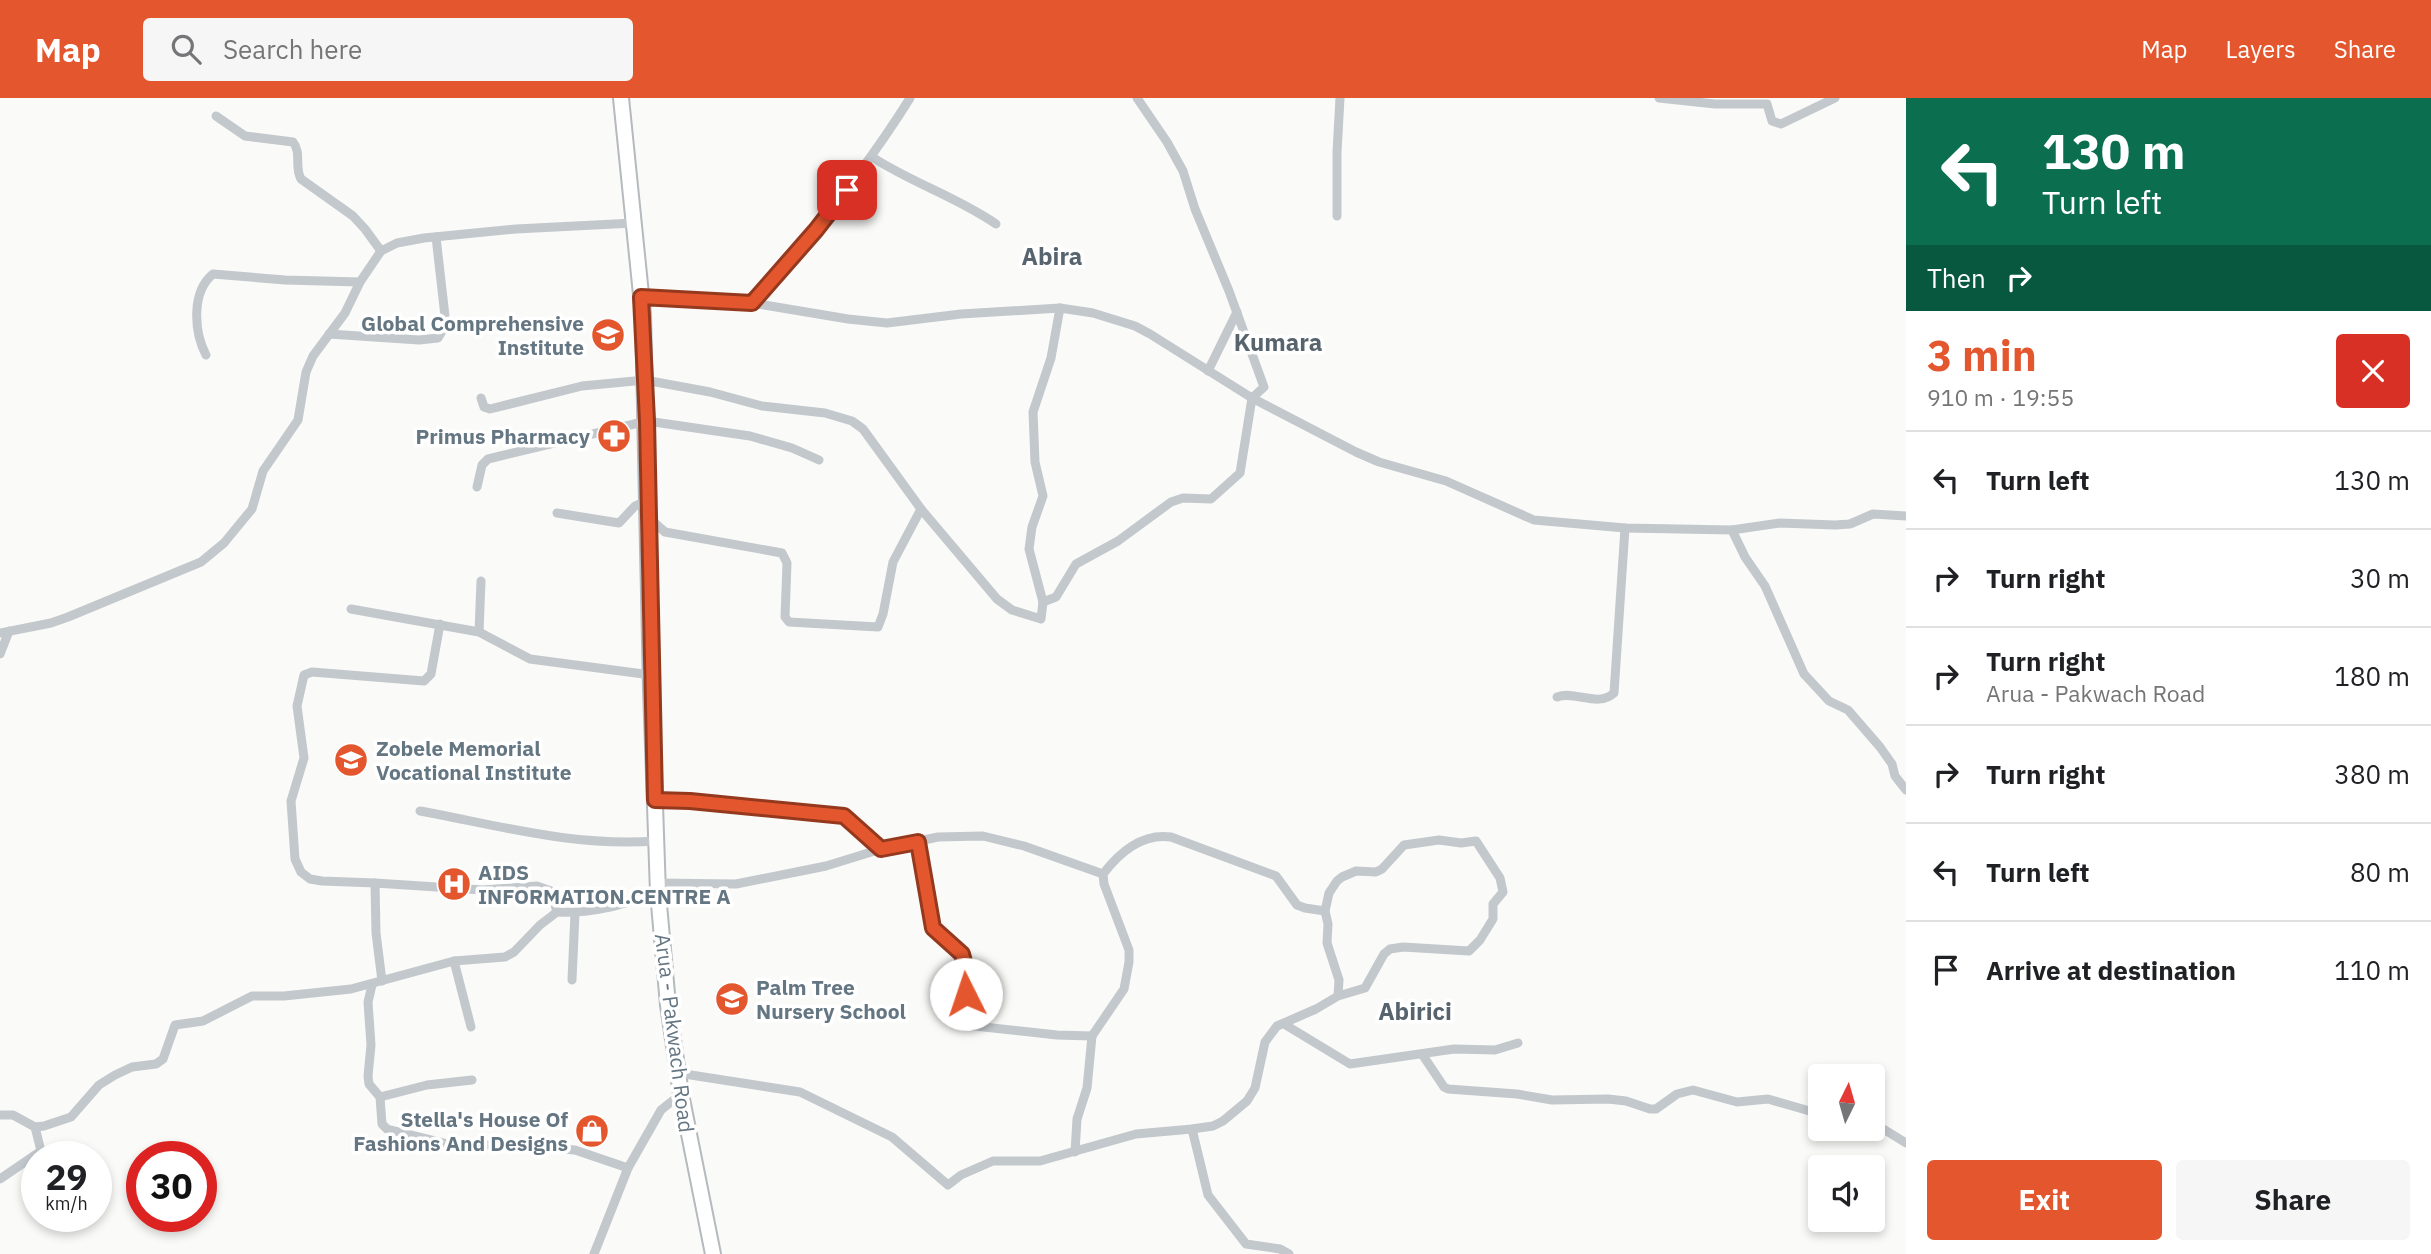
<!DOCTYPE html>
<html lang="en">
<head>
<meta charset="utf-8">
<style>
  :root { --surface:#fff; --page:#f6f6f6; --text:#202124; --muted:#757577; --line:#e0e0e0; --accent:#e4572e }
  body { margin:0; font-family:"IBM Plex Sans",sans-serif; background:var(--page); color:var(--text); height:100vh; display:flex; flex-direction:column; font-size:26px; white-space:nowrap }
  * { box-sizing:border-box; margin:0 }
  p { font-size:23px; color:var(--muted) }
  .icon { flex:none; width:38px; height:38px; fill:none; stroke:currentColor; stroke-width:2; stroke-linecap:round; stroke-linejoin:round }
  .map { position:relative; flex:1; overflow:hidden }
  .side { display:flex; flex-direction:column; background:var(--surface); width:525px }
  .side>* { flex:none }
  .top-card { background:#0b6e4f; color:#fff; overflow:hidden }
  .needle { width:46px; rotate:5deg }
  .fabs { position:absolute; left:1808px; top:966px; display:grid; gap:14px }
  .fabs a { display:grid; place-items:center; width:77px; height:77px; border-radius:7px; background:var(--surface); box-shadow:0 4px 10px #0003; font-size:35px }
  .speed { position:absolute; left:21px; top:1043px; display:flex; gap:14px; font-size:35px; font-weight:700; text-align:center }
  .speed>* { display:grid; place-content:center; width:91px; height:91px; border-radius:50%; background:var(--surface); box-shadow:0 4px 10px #0003; line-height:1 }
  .speed small { font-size:18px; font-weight:400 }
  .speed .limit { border:10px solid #d22; background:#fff; color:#111 }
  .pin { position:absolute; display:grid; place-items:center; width:60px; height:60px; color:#fff; margin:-30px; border-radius:14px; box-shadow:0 4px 10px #0006 }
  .me { position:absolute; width:77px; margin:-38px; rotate:356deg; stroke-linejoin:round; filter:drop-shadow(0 0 5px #0008) }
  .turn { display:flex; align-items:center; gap:24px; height:147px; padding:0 21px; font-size:32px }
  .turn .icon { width:91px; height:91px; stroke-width:2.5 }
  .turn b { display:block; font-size:49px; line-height:60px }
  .then { display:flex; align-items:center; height:66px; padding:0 21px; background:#0003; gap:14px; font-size:26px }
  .round { display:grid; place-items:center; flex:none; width:74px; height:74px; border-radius:7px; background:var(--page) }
  .summary { display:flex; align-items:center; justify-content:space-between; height:119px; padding:0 21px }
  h1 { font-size:42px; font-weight:800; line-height:52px; color:var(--accent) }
  .primary-button { display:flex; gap:14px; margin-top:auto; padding:14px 21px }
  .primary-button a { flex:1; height:80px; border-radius:7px; background:var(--accent); color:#fff; font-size:28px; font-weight:800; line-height:80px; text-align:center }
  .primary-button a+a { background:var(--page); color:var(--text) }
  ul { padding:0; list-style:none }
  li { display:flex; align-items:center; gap:21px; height:98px; padding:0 21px; border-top:2px solid var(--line) }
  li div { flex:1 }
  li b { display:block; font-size:26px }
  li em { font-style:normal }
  header { display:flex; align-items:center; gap:42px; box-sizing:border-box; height:98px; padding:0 35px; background:var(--accent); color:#fff }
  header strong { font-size:33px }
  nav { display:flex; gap:38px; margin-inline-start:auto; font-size:24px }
  .search { width:490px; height:63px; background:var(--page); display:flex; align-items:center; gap:18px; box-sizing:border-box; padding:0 24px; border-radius:7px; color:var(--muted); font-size:26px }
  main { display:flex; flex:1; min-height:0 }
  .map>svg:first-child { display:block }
</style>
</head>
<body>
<header>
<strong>Map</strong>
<div class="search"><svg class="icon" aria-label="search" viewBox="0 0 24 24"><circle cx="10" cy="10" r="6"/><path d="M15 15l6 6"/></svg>Search here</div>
<nav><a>Map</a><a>Layers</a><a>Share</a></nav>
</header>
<main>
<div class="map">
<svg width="1906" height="1156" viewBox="0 0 1906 1156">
  <rect width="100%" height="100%" fill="#fafaf8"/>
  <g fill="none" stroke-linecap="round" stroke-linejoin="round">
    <g stroke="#b5babe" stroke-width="18">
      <polyline id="primary" points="621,0 643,216 651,590 658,795 668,907 681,996 713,1156"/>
    </g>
    <g stroke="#c3c8cc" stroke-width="9">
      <polyline points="1659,0 1715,6 1767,6 1772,23 1781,26 1835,0"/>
      <path d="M 216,18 L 245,38 L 293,44 C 302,55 294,69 301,81 L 353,118 L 365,131 L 381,153"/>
      <path d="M 872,59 C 912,85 957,99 996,126"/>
      <polyline points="1337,118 1337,54 1340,0"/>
      <polyline points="641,199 752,205 848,221 887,225 961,216 1060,210 1093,215 1135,228 1150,236 1252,300 1356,354 1379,364 1446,383 1534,422 1625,430 1732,432 1780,425 1835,427 1850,426 1873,416 1906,418"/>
      <path d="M 752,205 C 810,140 864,74 910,0"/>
      <polyline points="329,236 419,242 438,240 444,230 445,218 436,139"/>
      <path d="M 206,257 C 194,234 191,194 213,176 L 285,182 L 360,184"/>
      <polyline points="1208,273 1237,214"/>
      <polyline points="481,300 484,309 490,311 582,288 645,282 710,294 762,308 825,315 852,323 863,331 921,411 997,501 1012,512 1041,521 1043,504 1029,451 1032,429 1043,398 1035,364 1033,314 1051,260 1060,210"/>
      <polyline points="477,389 482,367 488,361 647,323 750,338 792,350 819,362"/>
      <polyline points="557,415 619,425 635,408 648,402"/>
      <polyline points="649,420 665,434 782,455 787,465 785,519 789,524 878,529 883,516 893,464 921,411"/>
      <polyline points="1732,432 1745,459 1765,488 1804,576 1829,603 1848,612 1880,649 1892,666 1895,678 1906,692"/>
      <polyline points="1043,504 1056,499 1076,466 1118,443 1171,404 1183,400 1211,401 1240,375 1252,300 1264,289 1229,193 1195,111 1183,73 1167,44 1137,0"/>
      <polyline points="351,511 479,534 530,561 651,577"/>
      <polyline points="479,534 481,483"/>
      <polyline points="0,535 51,525 68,519 201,464 224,445 252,411 263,373 298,322 306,274 313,258 345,215 360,184 381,153 397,145 424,140 516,131 634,125"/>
      <polyline points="0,556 9,533"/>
      <path d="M 1557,599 C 1575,592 1598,610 1614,595 L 1625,430"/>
      <polyline points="655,702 741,707 844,718 881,751"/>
      <path d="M 420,713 C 501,728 574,749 656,743"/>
      <polyline points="918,744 933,830 962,856 965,864 967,875 963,923 965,927 1057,937 1092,938"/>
      <polyline points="375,785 322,783 310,781 301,774 295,761 291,703 304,660 297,608 304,577 312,574 424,583 431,576 440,526"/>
      <polyline points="658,785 736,786 826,768 881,751 938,739 983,738 1024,748 1103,776"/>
      <polyline points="454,863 471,929"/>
      <polyline points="572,882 575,815"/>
      <path d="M 382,883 L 376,835 L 375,785 L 483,792 L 537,788 L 551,793 L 557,814 C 593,816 625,806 658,795"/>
      <polyline points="372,887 368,904 371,947 368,978 369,986 380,999 382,1026 387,1031 448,1046 525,1048 575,1052 628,1070 661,1012 681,996"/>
      <polyline points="1284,926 1350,966 1454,951 1495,952 1518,945"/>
      <polyline points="1422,956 1444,989 1448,991 1517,996 1552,1002 1608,1001 1626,1003 1650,1011 1656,1011 1677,996 1693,992 1737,1004 1768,1001 1820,1016"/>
      <polyline points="678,975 800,994 892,1039 948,1087 961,1077 993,1063 1040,1063 1136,1036 1192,1031 1213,1028 1223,1023 1247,1003 1255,990 1265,944 1277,928 1316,911 1338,898 1365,890 1384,856 1390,851 1403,849 1469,853 1480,842 1493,821 1493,806 1503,794 1500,780 1476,743 1461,745 1439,742 1404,747 1382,771 1376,774 1356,773 1342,779 1337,783 1329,795 1325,813 1328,826 1327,845 1339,882 1338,898"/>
      <polyline points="380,999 427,987 472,982"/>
      <polyline points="0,1017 13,1017 35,1029 44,1028 71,1019 99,987 115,977 132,969 156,966 163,961 175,927 203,923 252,898 284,898 351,891 454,863 505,859 514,854 540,827 557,814"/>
      <polyline points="1872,1024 1906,1045"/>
      <polyline points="1192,1031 1208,1097 1246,1146 1280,1151 1289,1156"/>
      <path d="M 1075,1054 L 1077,1021 L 1087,990 L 1092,938 L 1124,891 L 1129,864 L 1129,852 L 1104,786 L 1103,776 C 1119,755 1142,735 1171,739 L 1276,778 L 1297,807 L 1305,810 L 1325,813"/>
      <polyline points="0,1081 41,1053 35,1029"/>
      <polyline points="594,1156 628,1070"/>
    </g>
    <use href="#primary" stroke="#fff" stroke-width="14"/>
  </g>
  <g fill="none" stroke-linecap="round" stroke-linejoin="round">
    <g stroke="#94391e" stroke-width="18">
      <polyline id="route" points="847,92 816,132 752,205 641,199 647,323 655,702 690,703 844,718 881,751 918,744 933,830 962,856 967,875 966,896"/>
    </g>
    <use href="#route" stroke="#e4572e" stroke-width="12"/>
  </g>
  <defs>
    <g id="school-disc" transform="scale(1.75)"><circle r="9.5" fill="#e4572e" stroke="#fff"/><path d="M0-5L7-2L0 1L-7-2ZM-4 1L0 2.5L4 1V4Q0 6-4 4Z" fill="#fff"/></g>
    <g id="pharmacy-disc" transform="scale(1.75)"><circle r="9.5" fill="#e4572e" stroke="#fff"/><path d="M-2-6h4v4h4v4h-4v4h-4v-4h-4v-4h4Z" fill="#fff"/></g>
    <g id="hospital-disc" transform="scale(1.75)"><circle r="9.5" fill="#e4572e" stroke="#fff"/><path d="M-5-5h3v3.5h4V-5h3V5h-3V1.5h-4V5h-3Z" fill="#fff"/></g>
    <g id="shop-disc" transform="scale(1.75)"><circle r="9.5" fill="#e4572e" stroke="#fff"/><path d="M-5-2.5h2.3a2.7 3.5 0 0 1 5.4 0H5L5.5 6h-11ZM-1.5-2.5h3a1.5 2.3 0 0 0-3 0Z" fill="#fff"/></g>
  </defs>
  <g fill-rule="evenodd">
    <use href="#school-disc" x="608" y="237"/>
    <use href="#pharmacy-disc" x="614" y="338"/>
    <use href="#school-disc" x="351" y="662"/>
    <use href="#hospital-disc" x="454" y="786"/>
    <use href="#school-disc" x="732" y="901"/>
    <use href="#shop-disc" x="592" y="1033"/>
  </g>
  <g text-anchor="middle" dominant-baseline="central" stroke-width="7" stroke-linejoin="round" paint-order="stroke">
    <g font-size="21" font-weight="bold" fill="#657683" stroke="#fff" text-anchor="end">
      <text x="584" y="225">Global Comprehensive<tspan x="584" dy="24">Institute</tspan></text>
      <text x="590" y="338">Primus Pharmacy</text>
      <text x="376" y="650" text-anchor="start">Zobele Memorial<tspan x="376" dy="24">Vocational Institute</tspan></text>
      <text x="478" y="774" text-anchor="start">AIDS<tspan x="478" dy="24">INFORMATION.CENTRE A</tspan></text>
      <text x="756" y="889" text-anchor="start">Palm Tree<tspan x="756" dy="24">Nursery School</tspan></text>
      <text x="568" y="1021">Stella's House Of<tspan x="568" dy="24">Fashions And Designs</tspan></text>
    </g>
    <g font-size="21" fill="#657683" stroke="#fff">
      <text transform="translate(675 935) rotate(83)">Arua - Pakwach Road</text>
    </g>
    <g font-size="24" font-weight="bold" fill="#57646e" stroke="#fff">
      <text x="1052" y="158">Abira</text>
      <text x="1278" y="244">Kumara</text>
      <text x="1415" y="913">Abirici</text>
    </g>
  </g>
</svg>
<div class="fabs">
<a><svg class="needle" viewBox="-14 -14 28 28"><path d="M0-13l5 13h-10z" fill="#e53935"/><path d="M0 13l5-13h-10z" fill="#757577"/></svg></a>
<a><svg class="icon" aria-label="sound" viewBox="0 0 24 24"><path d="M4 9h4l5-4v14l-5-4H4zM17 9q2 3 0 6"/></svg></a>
</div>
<div class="speed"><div>29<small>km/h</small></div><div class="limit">30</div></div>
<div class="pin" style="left:847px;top:92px;background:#d93025"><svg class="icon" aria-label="arrive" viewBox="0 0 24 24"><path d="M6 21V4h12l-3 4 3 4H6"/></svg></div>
<svg class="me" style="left:966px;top:896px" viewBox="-20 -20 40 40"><circle r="19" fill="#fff"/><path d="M0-13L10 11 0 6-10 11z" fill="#e4572e"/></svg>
</div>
<section class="side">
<div class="top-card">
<div class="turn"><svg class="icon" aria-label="left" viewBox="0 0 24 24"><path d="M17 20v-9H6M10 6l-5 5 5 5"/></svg><div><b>130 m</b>Turn left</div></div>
<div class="then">Then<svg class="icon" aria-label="right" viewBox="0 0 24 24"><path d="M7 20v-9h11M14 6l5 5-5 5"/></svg></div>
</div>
<div class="summary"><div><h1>3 min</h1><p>910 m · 19:55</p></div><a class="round" style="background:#d93025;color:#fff"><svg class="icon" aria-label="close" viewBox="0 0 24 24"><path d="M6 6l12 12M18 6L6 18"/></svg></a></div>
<ul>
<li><svg class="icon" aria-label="left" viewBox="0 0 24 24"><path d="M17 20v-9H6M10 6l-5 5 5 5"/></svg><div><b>Turn left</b></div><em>130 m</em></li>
<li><svg class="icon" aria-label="right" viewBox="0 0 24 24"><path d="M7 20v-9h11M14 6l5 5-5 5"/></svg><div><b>Turn right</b></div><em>30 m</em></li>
<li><svg class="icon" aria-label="right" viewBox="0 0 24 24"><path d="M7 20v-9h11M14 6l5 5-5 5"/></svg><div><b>Turn right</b><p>Arua - Pakwach Road</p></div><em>180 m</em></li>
<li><svg class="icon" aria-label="right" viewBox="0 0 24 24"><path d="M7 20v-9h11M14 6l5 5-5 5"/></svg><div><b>Turn right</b></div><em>380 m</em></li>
<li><svg class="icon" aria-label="left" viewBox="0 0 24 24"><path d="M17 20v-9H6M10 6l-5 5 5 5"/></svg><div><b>Turn left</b></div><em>80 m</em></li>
<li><svg class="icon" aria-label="arrive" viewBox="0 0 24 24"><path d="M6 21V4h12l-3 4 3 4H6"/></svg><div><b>Arrive at destination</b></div><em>110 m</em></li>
</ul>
<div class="primary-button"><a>Exit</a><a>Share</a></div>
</section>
</main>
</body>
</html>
